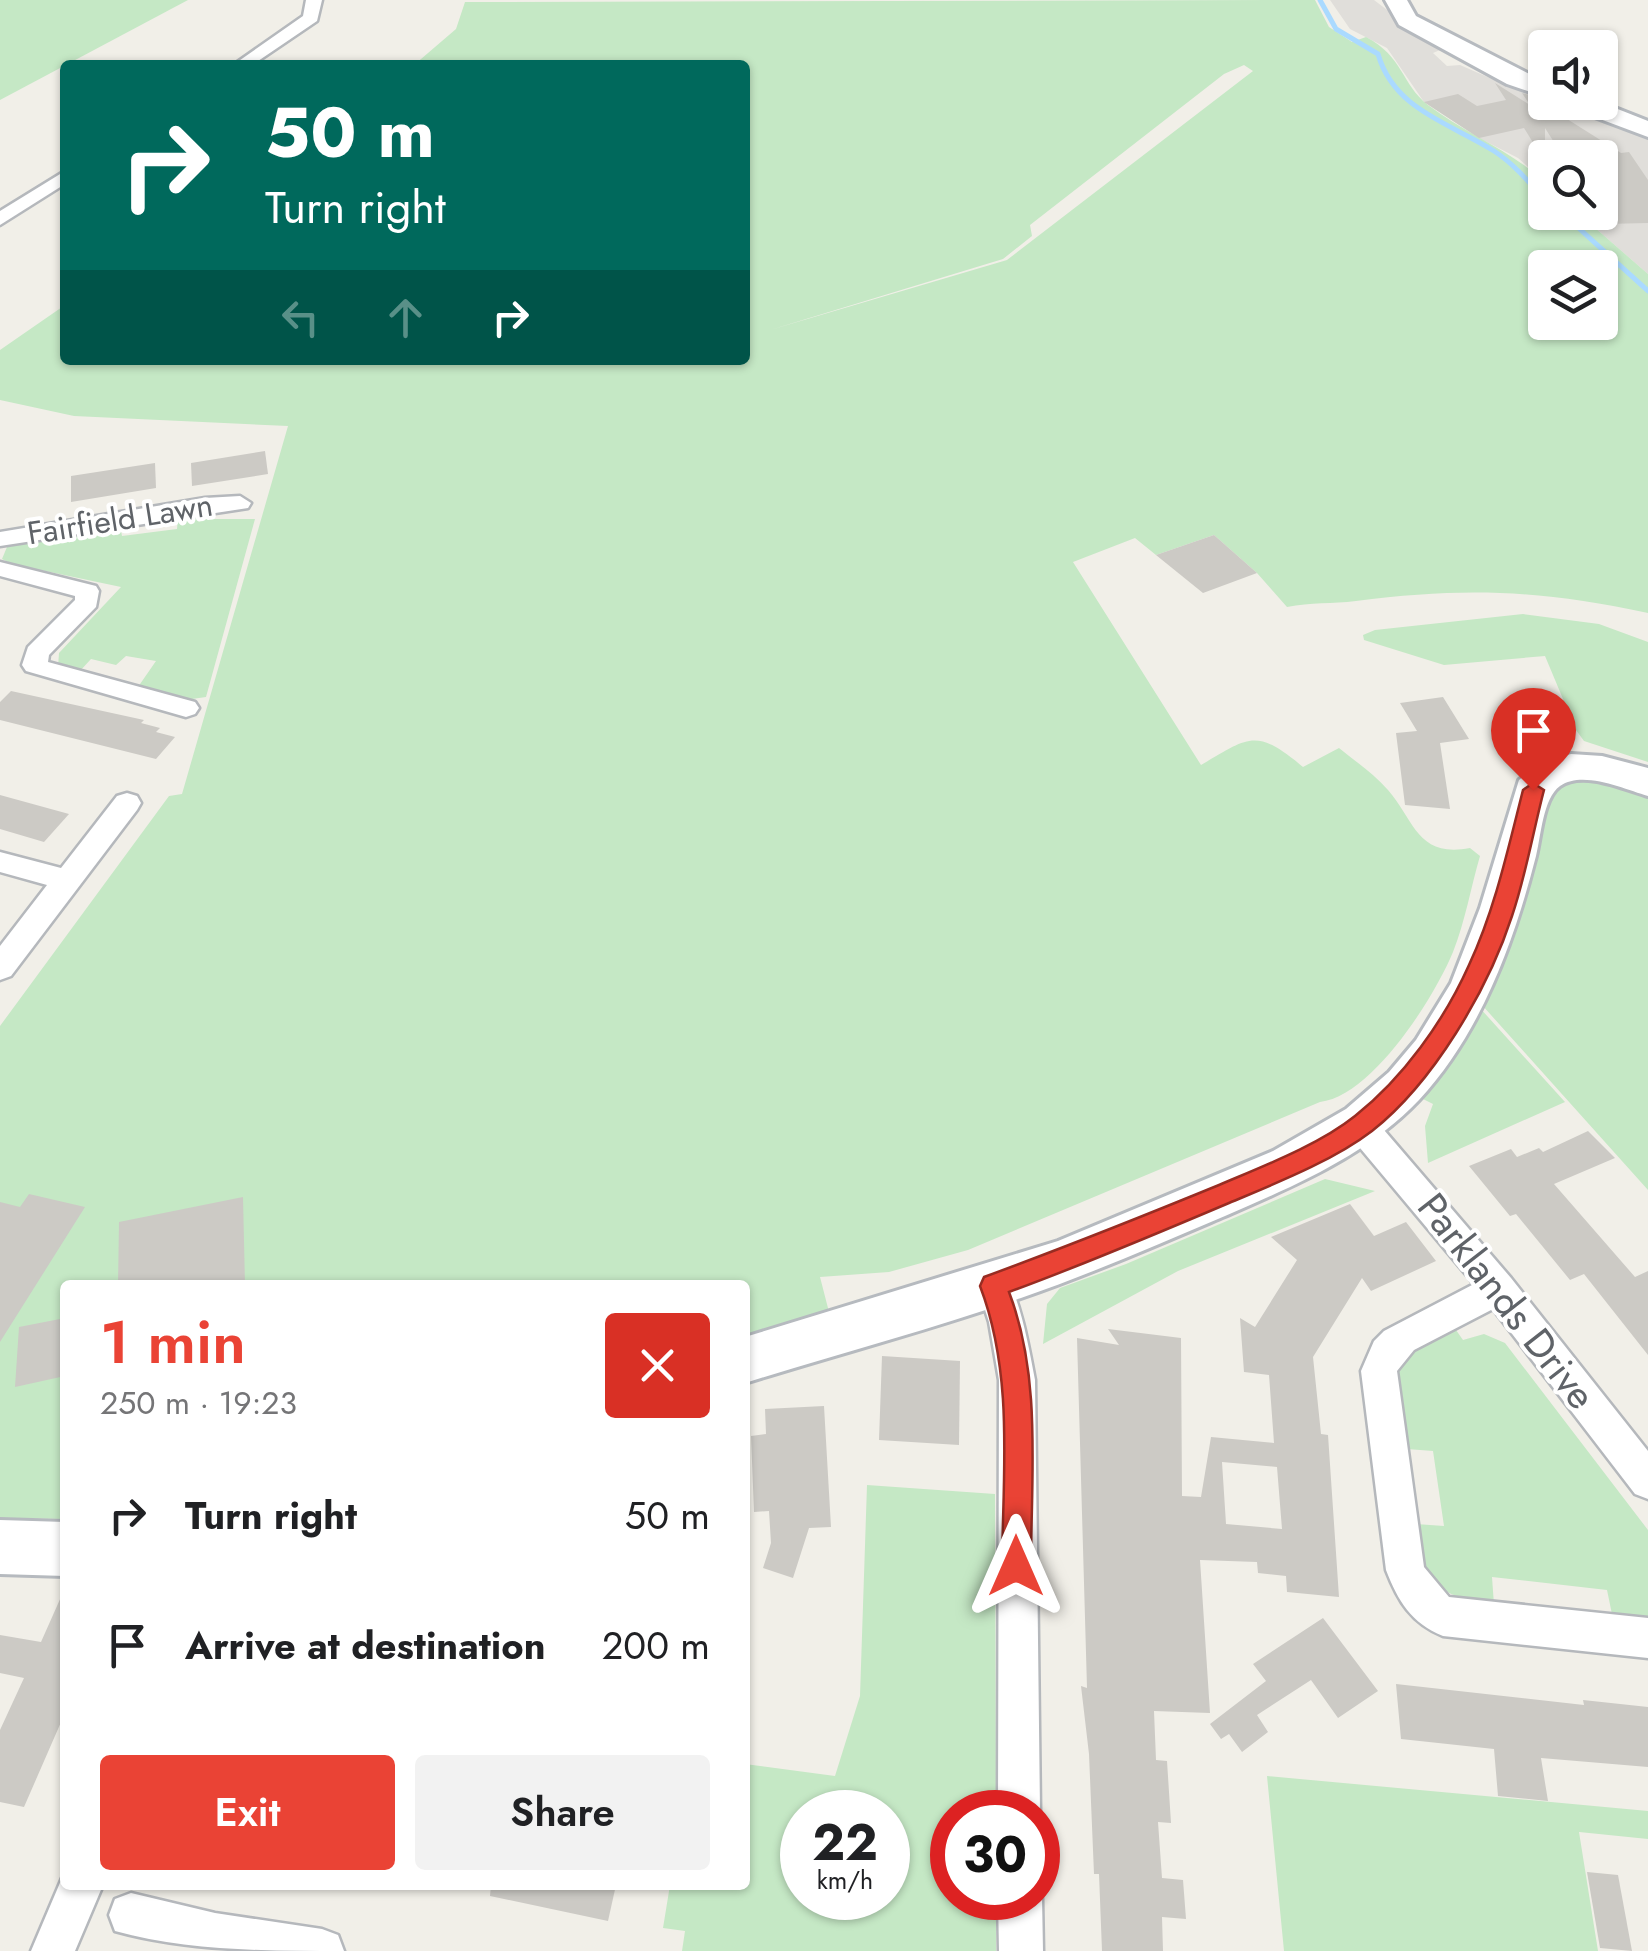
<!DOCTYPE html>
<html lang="en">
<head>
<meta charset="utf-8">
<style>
  :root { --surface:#fff; --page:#f2f2f2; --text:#202124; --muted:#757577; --accent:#ea4335 }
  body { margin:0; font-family:Jost,sans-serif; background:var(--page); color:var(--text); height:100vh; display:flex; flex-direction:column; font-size:38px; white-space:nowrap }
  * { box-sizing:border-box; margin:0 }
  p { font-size:32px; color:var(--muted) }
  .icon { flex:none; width:55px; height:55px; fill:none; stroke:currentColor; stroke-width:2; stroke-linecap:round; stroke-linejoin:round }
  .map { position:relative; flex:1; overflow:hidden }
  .sheet { position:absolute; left:60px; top:1280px; width:690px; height:610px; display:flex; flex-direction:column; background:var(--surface); border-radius:10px; box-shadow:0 2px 8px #0004 }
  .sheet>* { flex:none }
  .hud { position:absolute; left:60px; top:60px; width:690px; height:305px; border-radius:10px; box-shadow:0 2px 8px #0004; background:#00695c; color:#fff; overflow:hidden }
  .tools { position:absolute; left:1528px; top:30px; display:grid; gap:20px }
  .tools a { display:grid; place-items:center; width:90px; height:90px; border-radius:10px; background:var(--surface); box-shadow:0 2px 8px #0004; font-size:50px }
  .speed { position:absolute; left:780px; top:1790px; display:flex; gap:20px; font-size:50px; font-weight:700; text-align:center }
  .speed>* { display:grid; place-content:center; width:130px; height:130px; border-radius:50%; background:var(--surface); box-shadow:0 2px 8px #0004; line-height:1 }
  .speed small { font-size:25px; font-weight:400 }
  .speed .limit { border:15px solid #d22; background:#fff; color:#111 }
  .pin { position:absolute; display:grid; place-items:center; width:85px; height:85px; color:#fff; margin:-102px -42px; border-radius:50% 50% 50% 0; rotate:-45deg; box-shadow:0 0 10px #0007 }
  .pin .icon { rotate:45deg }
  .me { position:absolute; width:110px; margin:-55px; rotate:0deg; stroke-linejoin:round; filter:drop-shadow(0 0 8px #0008) }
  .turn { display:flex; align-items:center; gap:35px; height:210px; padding:0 40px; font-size:45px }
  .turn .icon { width:130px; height:130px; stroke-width:2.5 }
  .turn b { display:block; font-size:70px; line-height:85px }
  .lanes { display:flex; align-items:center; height:95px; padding:0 40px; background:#0003; justify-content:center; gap:50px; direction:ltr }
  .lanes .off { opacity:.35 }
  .round { display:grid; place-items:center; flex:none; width:105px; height:105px; border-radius:10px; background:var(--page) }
  .head { display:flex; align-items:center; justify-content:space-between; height:170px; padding:0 40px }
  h1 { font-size:60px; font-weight:600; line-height:75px; color:var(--accent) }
  .cta { display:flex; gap:20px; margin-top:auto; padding:20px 40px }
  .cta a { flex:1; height:115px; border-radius:10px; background:var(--accent); color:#fff; font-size:40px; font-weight:600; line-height:115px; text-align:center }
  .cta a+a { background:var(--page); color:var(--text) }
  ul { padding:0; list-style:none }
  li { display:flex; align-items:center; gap:30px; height:130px; padding:0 40px }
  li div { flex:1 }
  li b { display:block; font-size:38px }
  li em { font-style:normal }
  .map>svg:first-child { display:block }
</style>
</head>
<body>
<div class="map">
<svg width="1648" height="1951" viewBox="0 0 1648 1951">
  <rect width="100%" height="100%" fill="#f1efe8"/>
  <polygon fill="#e0deda" points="1330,0 1374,0 1440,50 1433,53 1447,66 1460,65 1545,102 1589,114 1648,140 1648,274 1578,213 1600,212 1600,158 1545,158 1545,182 1518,158 1479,138 1424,102 1387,48 1350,29"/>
  <g fill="#c5e8c5" fill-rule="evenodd">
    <polygon points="0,0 188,0 0,100"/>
    <path d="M 1315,0 L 1329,27 L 1352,42 L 1366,37 C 1404,57 1401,84 1428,105 C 1466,134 1510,150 1545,182 L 1545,212 L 1578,213 L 1648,274 L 1648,613 C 1539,590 1466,587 1356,601 C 1332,604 1311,602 1287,607 L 1257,573 L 1214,535 L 1156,555 L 1135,538 L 1073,562 L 1201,765 C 1250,736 1256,728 1303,767 L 1339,748 C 1355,761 1374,774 1388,790 C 1415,821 1417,858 1470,848 L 1480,856 C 1471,887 1465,922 1453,952 C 1434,998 1372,1096 1320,1102 L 968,1250 L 889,1272 L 820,1277 L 829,1312 L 745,1339 L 745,1285 L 65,1285 L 65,1519 L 0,1518 L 0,1026 L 169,796 L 182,794 L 288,426 L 74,416 L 0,400 L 0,350 L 65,305 L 65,360 L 745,360 L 745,65 L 712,65 L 711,60 L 710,65 L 414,65 L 456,29 L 465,2 ZM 1244,65 L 1253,71 L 1007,260 L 770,330 L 1003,259 L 1032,236 L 1030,225 L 1224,74 ZM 1545,268 L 1600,268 L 1600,322 L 1545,322 Z"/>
    <polygon points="211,510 214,519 255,519 206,697 185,700 138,687 156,661 126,656 116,665 91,659 79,672 58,667 59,653 121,587 12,564 2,559 7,547 120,526 122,536 177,529 178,516"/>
    <polygon points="1523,614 1599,624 1648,642 1648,762 1584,741 1576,730 1545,656 1444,665 1364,640 1363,635 1375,630"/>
    <polygon points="1566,779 1594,780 1648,793 1648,1190 1482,1005 1506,955 1551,792"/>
    <polygon points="1479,1007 1565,1102 1428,1163 1425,1126 1433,1104 1423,1099"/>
    <polygon points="1325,1179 1375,1191 1178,1271 1043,1344 1047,1304 1060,1288 1126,1264"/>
    <path d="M 1456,1330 L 1463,1340 L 1484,1334 L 1505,1343 L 1648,1530 L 1648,1620 L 1613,1619 L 1607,1590 L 1492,1577 L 1494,1605 C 1433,1595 1426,1583 1416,1524 L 1444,1526 L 1433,1451 L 1407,1449 L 1396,1377 C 1404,1351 1433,1341 1456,1330 Z"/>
    <path d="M 867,1485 L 995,1494 L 996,1812 L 952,1812 L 952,1898 L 996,1898 L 996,1951 L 682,1951 L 685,1931 L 663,1928 L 670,1885 L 745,1885 L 745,1764 L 835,1776 L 860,1696 ZM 802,1812 L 888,1812 L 888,1898 L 802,1898 Z"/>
    <polygon points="1267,1776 1648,1811 1648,1839 1579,1832 1598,1951 1284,1951"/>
  </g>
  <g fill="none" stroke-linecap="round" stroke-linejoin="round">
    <g stroke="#aadaff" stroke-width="5">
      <path d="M 1320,0 L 1336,29 L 1378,54 C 1394,110 1450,123 1494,151 C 1514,164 1529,182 1545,200"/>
      <polyline points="1561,212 1648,291"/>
    </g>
  </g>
  <g fill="#cccac5" fill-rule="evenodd">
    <polygon points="1495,83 1530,105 1522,93 1529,95 1621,153 1629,152 1648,180 1648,223 1606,224 1600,214 1600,158 1564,158 1545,128 1545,162 1524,128 1479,138 1424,102 1458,94 1477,106 1506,100"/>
    <polygon points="265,451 268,474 192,486 191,463"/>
    <polygon points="155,463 156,488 71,502 71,476"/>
    <polygon points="1214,535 1257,573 1203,593 1156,555"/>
    <polygon points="11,691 144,720 141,723 160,728 156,732 175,737 156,759 0,720 0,702"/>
    <polygon points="1443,697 1469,739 1440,743 1450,809 1405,805 1396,733 1417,731 1400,703"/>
    <polygon points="0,795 69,814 44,842 0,829"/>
    <polygon points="1588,1131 1615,1158 1554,1184 1635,1277 1648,1271 1648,1355 1584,1274 1570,1280 1516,1214 1510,1216 1469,1166 1511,1149 1517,1157 1539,1148 1543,1152"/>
    <polygon points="29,1194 85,1207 0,1342 0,1202 20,1207"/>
    <polygon points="243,1197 245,1285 118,1285 119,1222"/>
    <path d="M 1350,1204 L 1374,1236 L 1406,1222 L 1436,1261 L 1371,1291 L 1362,1278 L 1313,1357 L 1321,1434 L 1328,1435 L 1339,1597 L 1287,1592 L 1286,1576 L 1258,1573 L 1257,1562 L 1200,1560 L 1210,1713 L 1154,1711 L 1156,1760 L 1167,1761 L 1171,1823 L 1158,1822 L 1162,1878 L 1183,1880 L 1186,1919 L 1162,1917 L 1163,1951 L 1102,1951 L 1099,1874 L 1094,1874 L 1089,1754 L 1081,1686 L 1087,1688 L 1077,1338 L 1119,1345 L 1108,1329 L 1181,1338 L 1182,1496 L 1201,1497 L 1211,1437 L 1274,1443 L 1269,1375 L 1244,1372 L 1240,1318 L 1255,1327 L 1297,1260 L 1271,1237 ZM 1222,1462 L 1277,1467 L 1282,1529 L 1226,1524 Z"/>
    <polygon points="65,1318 65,1376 15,1387 19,1327"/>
    <polygon points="882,1356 960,1361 959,1445 879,1440"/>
    <polygon points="824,1406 831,1527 809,1528 793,1578 763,1568 771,1543 769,1511 754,1512 751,1436 766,1434 765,1409"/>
    <polygon points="65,1588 65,1713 24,1807 0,1802 0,1730 24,1678 0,1673 0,1635 41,1642"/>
    <polygon points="1323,1618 1378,1691 1338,1718 1311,1680 1257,1715 1268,1732 1242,1752 1229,1734 1221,1739 1210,1724 1266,1681 1253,1664"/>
    <polygon points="1396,1684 1584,1705 1583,1700 1648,1707 1648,1767 1541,1758 1548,1801 1498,1796 1494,1749 1401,1739"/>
    <polygon points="1587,1872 1618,1875 1632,1951 1600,1948"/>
    <polygon points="491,1885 616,1885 608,1921 490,1896"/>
  </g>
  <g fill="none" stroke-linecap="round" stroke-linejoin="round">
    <g stroke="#b5b8bc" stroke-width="5">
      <g id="street">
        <polygon points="306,0 322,0 317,21 252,65 233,65 303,16"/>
        <polygon points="65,171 65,184 0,225 0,211"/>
        <polygon points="240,496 251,503 248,508 0,546 0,532 205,498"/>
        <polygon points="0,562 96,586 99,591 96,607 49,655 48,662 195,702 199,708 195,714 186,717 26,671 22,665 28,647 75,600 75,596 0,576"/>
        <polygon points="127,793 137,796 141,803 137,810 11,976 0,980 0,946 47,885 0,872 0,852 61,868 117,796"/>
        <path d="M 1361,1113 L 1372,1116 L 1511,1278 L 1648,1451 L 1648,1499 L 1635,1494 L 1493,1309 L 1414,1350 L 1397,1371 L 1424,1567 L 1449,1597 L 1648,1618 L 1648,1658 L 1443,1636 C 1411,1623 1398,1601 1386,1570 L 1361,1371 L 1374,1341 L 1384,1331 L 1474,1284 L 1350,1136 L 1345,1126 L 1350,1116 Z"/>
        <path d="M 994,1270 L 1006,1274 C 1022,1308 1028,1343 1035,1380 L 1040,1812 L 1038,1819 L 1038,1812 L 998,1812 L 999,1380 L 989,1322 L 977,1285 L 982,1274 Z"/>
        <polygon points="65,1871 65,1885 103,1885 75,1951 31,1951"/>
        <polygon points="1038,1888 1042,1898 1043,1951 999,1951 998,1898 1038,1898"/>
        <path d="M 131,1893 L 215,1913 L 322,1929 L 338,1935 L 344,1951 C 268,1951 187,1951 115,1931 L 109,1915 L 115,1899 Z"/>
      </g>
    </g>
    <g stroke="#b6babf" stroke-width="6">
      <g id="secondary">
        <polygon points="1385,0 1407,0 1416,16 1545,82 1545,97 1507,84 1399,25"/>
        <polygon points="1565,102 1600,102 1648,121 1648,137 1568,107"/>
        <path d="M 1571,754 L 1602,756 L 1648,768 L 1648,796 C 1624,789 1583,770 1560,786 C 1543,798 1541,836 1536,856 C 1514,942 1481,1033 1419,1100 C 1366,1156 1294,1186 1225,1216 C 1157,1245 1090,1274 1021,1298 C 930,1330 837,1354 745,1383 L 745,1337 L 1058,1241 L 1273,1151 L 1346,1109 L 1389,1072 L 1416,1040 L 1451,983 L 1480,908 L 1519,780 L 1543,761 Z"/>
        <polygon points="0,1520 65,1522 65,1576 0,1574"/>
      </g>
    </g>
    <use href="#street" fill="#fff" fill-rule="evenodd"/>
    <use href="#secondary" fill="#fff" fill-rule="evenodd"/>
  </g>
  <path fill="#ea4335" stroke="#982c22" stroke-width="2.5" d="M 1533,783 L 1544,790 C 1533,832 1526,875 1512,916 C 1488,990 1433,1083 1372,1131 C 1333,1161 1274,1184 1229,1203 C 1156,1234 1083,1265 1009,1292 C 1042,1378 1031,1475 1031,1566 L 1027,1576 L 1016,1581 L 1006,1576 L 1002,1566 C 1003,1472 1014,1375 980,1286 L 984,1277 C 1063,1248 1141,1217 1219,1185 C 1261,1167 1319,1145 1355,1116 C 1403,1078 1444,1021 1469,965 C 1495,909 1508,849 1523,790 Z"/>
  <g text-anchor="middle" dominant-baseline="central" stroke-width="8" stroke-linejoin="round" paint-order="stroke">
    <g font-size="32" fill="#5f6368" stroke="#fff">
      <text transform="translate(120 519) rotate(-9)">Fairfield Lawn</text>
    </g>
    <g font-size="40" fill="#5f6368" stroke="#fff">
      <text transform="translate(1507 1301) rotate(52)">Parklands Drive</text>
    </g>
  </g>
</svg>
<div class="tools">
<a><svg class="icon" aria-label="sound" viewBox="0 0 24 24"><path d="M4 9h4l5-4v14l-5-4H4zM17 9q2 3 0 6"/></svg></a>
<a><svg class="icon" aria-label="search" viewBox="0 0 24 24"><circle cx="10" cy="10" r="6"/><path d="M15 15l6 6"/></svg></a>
<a><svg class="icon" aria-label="layers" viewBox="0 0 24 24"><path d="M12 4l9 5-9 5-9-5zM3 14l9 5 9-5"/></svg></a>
</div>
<div class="speed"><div>22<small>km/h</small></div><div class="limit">30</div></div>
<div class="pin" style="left:1533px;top:790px;background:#d93025"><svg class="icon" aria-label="arrive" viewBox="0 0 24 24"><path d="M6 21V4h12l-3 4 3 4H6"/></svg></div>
<svg class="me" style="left:1016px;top:1566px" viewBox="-20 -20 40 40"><path d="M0-17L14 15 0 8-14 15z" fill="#ea4335" stroke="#fff" stroke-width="4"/></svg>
<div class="hud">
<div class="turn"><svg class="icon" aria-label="right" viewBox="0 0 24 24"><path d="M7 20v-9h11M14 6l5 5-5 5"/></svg><div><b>50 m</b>Turn right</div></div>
<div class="lanes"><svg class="icon off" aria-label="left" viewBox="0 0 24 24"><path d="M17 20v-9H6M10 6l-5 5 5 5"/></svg><svg class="icon off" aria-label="ahead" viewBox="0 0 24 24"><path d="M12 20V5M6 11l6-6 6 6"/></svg><svg class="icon" aria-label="right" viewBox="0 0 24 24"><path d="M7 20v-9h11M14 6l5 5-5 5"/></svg></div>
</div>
<section class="sheet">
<div class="head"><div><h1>1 min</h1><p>250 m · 19:23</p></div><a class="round" style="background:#d93025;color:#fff"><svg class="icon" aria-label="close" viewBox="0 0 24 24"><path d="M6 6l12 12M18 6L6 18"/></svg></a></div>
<ul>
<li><svg class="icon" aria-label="right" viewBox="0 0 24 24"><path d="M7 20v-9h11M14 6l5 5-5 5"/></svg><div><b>Turn right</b></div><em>50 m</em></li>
<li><svg class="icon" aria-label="arrive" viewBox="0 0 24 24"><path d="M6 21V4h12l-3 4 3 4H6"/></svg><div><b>Arrive at destination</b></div><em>200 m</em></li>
</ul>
<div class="cta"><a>Exit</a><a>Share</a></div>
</section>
</div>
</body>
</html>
